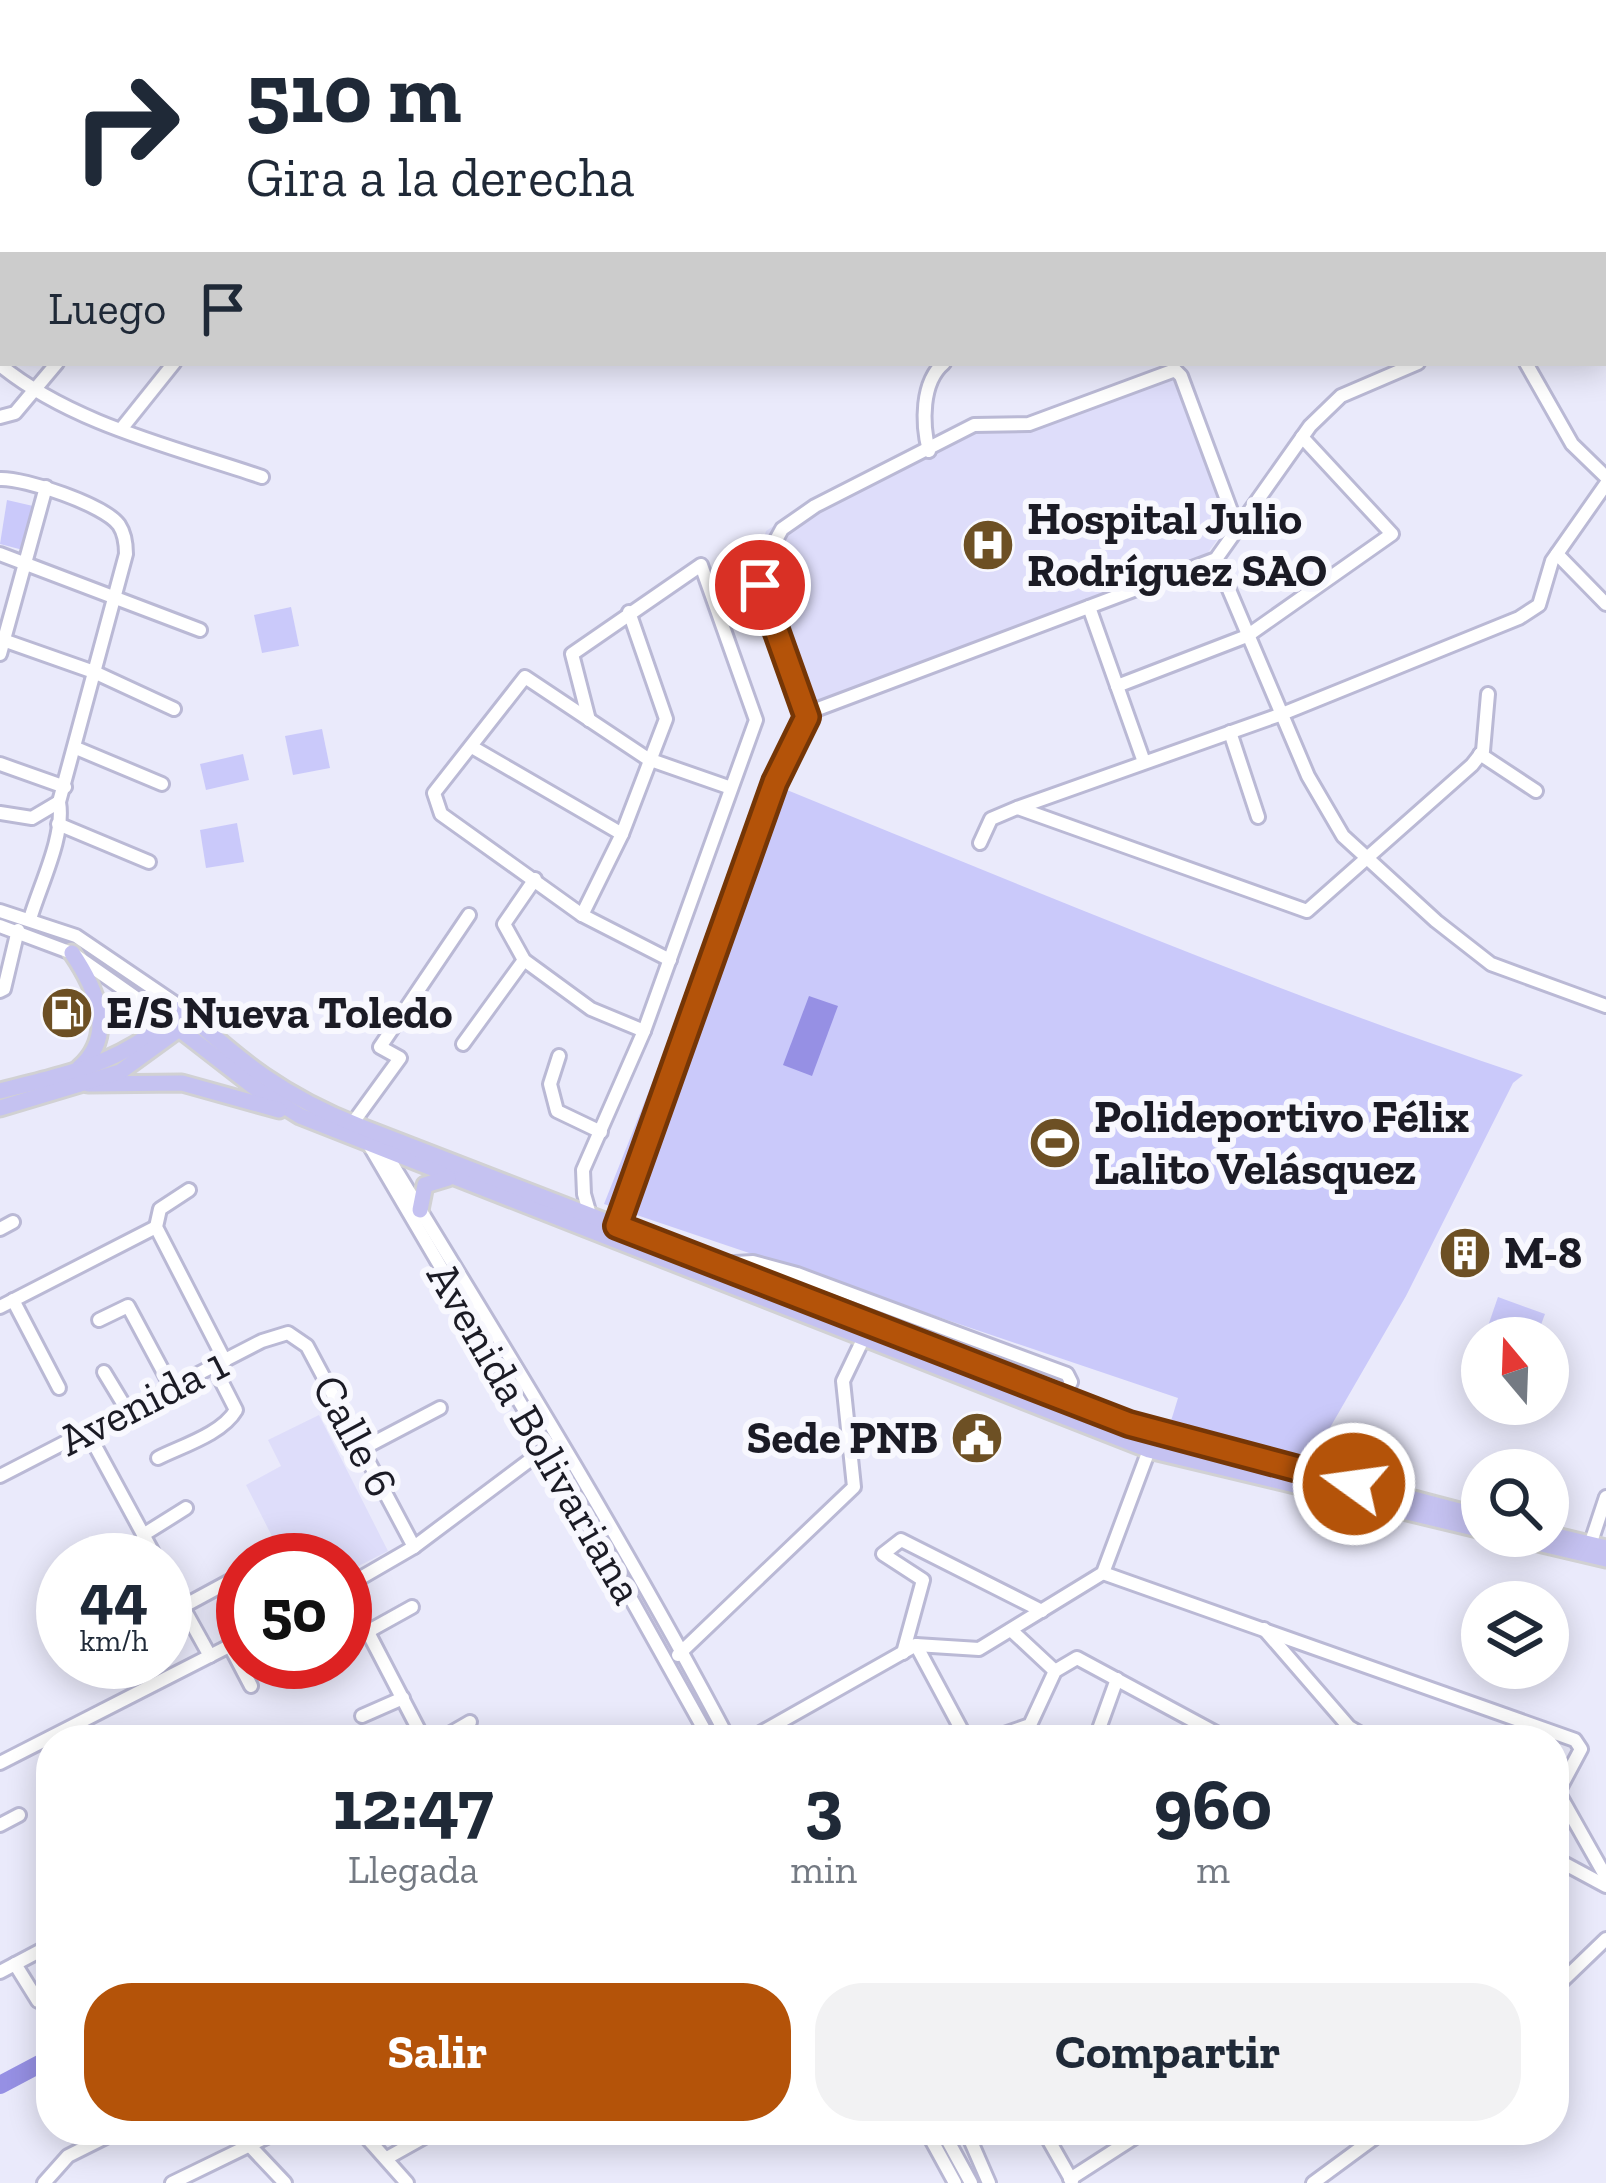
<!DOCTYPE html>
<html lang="es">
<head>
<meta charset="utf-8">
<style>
  :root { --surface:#fff; --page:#f2f2f3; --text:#1f2937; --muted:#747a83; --accent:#b45309 }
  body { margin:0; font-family:"Zilla Slab",serif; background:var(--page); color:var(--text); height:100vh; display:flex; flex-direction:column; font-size:45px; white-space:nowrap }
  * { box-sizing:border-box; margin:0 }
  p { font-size:39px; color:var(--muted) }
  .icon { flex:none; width:66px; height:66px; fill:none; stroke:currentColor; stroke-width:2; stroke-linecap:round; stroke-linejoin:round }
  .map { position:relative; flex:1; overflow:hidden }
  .details { position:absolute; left:36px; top:1725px; width:1533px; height:420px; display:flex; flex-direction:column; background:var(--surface); border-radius:48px; box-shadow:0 6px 30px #0003 }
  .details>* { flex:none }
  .guide { position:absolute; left:0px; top:0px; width:1608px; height:366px; box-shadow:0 6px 30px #0003; background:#fff; color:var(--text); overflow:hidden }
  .needle { width:78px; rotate:341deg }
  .tools { position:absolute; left:1461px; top:1317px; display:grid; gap:24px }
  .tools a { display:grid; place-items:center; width:108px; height:108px; border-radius:50%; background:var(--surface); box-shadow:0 6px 30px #0003; font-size:60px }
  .speed { position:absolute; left:36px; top:1533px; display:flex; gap:24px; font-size:60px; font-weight:700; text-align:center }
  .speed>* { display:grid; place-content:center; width:156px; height:156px; border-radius:50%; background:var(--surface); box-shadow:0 6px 30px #0003; line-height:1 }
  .speed small { font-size:30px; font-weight:400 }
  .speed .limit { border:18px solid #d22; background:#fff; color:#111 }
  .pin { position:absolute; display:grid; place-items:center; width:102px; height:102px; color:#fff; margin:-51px; border:6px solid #fff; border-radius:50%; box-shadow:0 3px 12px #0007 }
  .me { position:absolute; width:132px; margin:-66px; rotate:284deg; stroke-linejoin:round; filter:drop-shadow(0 0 9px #0008) }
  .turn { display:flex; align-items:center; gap:42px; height:252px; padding:0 48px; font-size:54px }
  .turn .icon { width:156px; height:156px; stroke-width:2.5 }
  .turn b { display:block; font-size:84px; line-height:102px }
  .then { display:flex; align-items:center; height:114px; padding:0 48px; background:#0003; gap:24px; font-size:45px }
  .eta { display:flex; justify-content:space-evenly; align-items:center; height:204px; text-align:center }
  .eta b { font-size:72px; font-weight:700; line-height:84px }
  .button { display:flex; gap:24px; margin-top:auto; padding:24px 48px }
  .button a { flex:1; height:138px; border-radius:48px; background:var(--accent); color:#fff; font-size:48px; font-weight:700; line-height:138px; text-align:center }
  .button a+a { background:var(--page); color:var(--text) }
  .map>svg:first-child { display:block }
</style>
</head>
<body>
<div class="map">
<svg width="1606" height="2183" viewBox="0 0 1606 2183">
  <rect width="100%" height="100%" fill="#eaeafb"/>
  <g fill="#deddfa">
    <polygon points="1173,363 1235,515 1204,558 802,712 749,590 766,531 823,494 971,423 1021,422"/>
    <polygon points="319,1415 388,1551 345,1573 345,1560 308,1560 301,1547 282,1556 246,1485 281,1466 268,1440"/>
  </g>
  <g fill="#cac9fa">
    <polygon points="7,500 33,506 23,550 0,544"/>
    <polygon points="291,607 299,646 262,653 254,615"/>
    <polygon points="322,729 330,768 293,775 285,736"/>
    <polygon points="243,754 249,780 206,790 200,764"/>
    <path d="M 765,781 C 1016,883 1266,989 1523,1075 L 1513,1083 L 1406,1296 L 1309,1464 L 1171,1421 L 1178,1398 L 604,1204 L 691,985 Z"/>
    <polygon points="237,823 244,862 206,868 200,830"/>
    <polygon points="1498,1297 1545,1314 1536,1338 1523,1338 1488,1326"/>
  </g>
  <polygon fill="#9690e4" points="809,996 838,1006 812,1076 783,1065"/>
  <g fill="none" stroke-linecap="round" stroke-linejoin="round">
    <g stroke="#9690e4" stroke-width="18">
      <polyline points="142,0 147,3"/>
      <polyline points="1605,266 1606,266"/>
      <polyline points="0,2085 51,2058"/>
    </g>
    <g stroke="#bab9d5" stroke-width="18">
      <g id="minor">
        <polyline points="316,0 319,3"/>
        <polyline points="465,0 467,3"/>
        <polyline points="700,0 701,3"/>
        <polyline points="1540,0 1542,3"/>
        <polyline points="477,3 506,0"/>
        <polyline points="722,3 747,0"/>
        <polyline points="1517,3 1521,0"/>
        <polyline points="1605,15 1606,14"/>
        <polyline points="1605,83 1606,84"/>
        <polyline points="0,90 3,93"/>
        <polyline points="1605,97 1606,96"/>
        <polyline points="0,122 3,119"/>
        <polyline points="1605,205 1606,205"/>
        <polyline points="0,272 3,268"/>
        <polyline points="1526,363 1572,444 1606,477"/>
        <path d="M 0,365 C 72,424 174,447 262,477"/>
        <polyline points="0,417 15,413 57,363"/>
        <polyline points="122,428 174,363"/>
        <path d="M 929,451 C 922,424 921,382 944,363"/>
        <path d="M 0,479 C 25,478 105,505 119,525 C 125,534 126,544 126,554 L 59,802 C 65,836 40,885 30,919"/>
        <polyline points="0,554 200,630"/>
        <polyline points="1557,554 1606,604"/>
        <polyline points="1216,559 1308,776 1343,836 1436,921 1491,964 1606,1006"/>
        <polyline points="1089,607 1144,762"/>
        <polyline points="0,639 94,672 174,709"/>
        <polyline points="0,654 46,487"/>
        <polyline points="1117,686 1247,636 1392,534 1302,437"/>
        <polyline points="807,717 761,585 765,560 782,529 815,506 974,425 1029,424 1175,370 1181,376 1237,527"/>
        <polyline points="589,720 572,654 701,565 756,720 644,1031 583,1170 584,1194 590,1215"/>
        <polyline points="1230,732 1258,817"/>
        <polyline points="472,747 622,834"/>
        <polyline points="76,748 162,784"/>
        <polyline points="1480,754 1536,791"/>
        <polyline points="0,764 65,787"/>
        <polyline points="1018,808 1307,911 1472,765 1483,751 1488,694"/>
        <polyline points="0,813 32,818 59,802"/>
        <polyline points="58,824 149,862"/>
        <polyline points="980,843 991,819 1017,808 1282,714 1519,618 1539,605 1552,561 1606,484"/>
        <polyline points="535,879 504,924 524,960 591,1009 644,1031"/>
        <polyline points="0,911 76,936 182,1008"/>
        <polyline points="582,915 622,834 666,719 629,612"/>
        <polyline points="0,926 72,953 169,1021"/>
        <polyline points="670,960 582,915 441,814 434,793 525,677 648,759 731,788"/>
        <polyline points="0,991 4,989 18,930"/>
        <polyline points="463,1044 524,960"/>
        <polyline points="559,1056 550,1084 557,1111 601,1132"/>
        <polyline points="352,1124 400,1058 380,1047 469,915"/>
        <polyline points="368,1143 548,1450 710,1740"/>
        <path d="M 381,1146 C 501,1342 622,1537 729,1740"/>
        <polyline points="189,1190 160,1209 156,1227 225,1361"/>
        <polyline points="617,1226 775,781 807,717 815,710 1216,559 1310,426 1341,396 1418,363"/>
        <polyline points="0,1229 13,1222"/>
        <polyline points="718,1264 753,1262 797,1274 1067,1374 1071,1382 1061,1401"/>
        <polyline points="13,1300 59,1388"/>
        <polyline points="0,1307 156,1227"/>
        <polyline points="99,1320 128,1306 172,1388"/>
        <polyline points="104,1372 127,1410"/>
        <polyline points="87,1431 157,1560"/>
        <polyline points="362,1449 440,1408"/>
        <path d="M 158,1458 C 182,1446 222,1434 236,1410 L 214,1367"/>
        <polyline points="0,1476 262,1341 288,1333 307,1346 414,1547"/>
        <polyline points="143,1535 186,1508"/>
        <polyline points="1589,1548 1606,1497"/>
        <polyline points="270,1560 271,1559"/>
        <polyline points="1103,1573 1575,1740 1581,1749 1558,1792 1606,1877"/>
        <polyline points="165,1575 210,1656"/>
        <polyline points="345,1587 414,1547 550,1445"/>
        <polyline points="345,1588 424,1740"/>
        <polyline points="182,1607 243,1574"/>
        <polyline points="1264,1629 1349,1727 1371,1740"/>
        <polyline points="1011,1630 1055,1671"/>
        <polyline points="367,1632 412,1607"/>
        <polyline points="916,1645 967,1740"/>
        <polyline points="230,1646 251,1686"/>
        <polyline points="903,1653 923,1580 883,1554 901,1540 1042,1611"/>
        <polyline points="678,1655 854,1487 843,1381 867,1331"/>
        <polyline points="362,1716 403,1698"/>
        <polyline points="439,1740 470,1722"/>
        <polyline points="748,1740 916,1645 979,1649 1103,1573 1149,1450"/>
        <polyline points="987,1740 1030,1725 1055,1671 1077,1658 1229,1740"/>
        <polyline points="1095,1740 1117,1679"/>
        <polyline points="0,1763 243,1639"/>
        <polyline points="1554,1820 1563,1802"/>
        <polyline points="0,1825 19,1815"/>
        <polyline points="1554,1858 1606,1886"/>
        <polyline points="15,1964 38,2001"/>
        <polyline points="0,1972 51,1945"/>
        <polyline points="1554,1989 1606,1939"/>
        <polyline points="360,2130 407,2183"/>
        <polyline points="926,2130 955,2183"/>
        <polyline points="942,2130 971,2183"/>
        <polyline points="966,2130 989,2183"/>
        <polyline points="1043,2130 1072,2181"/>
        <polyline points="251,2147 285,2183"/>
        <polyline points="387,2158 437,2130"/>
        <polyline points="1070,2179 1146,2130"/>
        <polyline points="44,2183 68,2156 120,2130"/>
        <polyline points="172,2183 281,2130"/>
        <polyline points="1313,2183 1385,2130"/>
      </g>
    </g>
    <g stroke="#d1d1d3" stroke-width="21">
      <g id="major">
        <path d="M 72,953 C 95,987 118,1034 79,1068"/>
        <polyline points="169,1021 254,1087 300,1116 1149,1450 1482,1530"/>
        <polyline points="88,1084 182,1083 279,1110"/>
        <path d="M 0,1091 C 71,1073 128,1062 182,1008 C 242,1063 283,1096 359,1126 L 1129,1424 L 1482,1517"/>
        <polyline points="0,1108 120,1072 186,1024"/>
        <polyline points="420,1210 425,1185 448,1178"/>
        <polyline points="1548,1534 1606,1548"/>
        <polyline points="1508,1536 1606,1559"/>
      </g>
    </g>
    <use href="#minor" stroke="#fff" stroke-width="12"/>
    <use href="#major" stroke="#c5c2f1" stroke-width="15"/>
  </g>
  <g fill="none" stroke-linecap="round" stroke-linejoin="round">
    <g stroke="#753606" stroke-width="30">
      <polyline id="route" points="760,585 807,717 775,782 617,1226 1129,1424 1354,1484"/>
    </g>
    <use href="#route" stroke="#b45309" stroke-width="21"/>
  </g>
  <defs>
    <g id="hospital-disc" transform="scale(2.7)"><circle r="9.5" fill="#6d5024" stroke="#f8f8fe"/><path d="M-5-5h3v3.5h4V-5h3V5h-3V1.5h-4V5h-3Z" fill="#fff"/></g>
    <g id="fuel-disc" transform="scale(2.7)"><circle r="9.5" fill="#6d5024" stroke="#f8f8fe"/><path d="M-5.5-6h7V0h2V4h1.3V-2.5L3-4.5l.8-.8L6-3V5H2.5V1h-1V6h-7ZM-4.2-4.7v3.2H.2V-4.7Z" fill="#fff"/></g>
    <g id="stadium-disc" transform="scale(2.7)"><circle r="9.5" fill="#6d5024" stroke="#f8f8fe"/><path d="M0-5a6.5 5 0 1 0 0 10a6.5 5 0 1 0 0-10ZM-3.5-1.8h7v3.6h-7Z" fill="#fff"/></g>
    <g id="building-disc" transform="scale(2.7)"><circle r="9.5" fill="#6d5024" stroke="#f8f8fe"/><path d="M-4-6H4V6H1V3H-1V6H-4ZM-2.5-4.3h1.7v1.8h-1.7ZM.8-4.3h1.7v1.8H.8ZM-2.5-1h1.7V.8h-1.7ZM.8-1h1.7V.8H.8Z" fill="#fff"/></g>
    <g id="civic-disc" transform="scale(2.7)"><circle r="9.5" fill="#6d5024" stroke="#f8f8fe"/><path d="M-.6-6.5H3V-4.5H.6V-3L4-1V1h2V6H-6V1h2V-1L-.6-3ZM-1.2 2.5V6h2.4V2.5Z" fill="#fff"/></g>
  </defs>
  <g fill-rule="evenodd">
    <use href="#hospital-disc" x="988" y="545"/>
    <use href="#fuel-disc" x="67" y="1013"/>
    <use href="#stadium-disc" x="1055" y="1143"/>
    <use href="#building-disc" x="1465" y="1253"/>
    <use href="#civic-disc" x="977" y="1438"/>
  </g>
  <g text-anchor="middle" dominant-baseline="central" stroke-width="12" stroke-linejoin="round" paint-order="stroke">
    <g font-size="45" font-weight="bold" fill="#1b1b25" stroke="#f8f8fe" text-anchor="start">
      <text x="1027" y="519">Hospital Julio<tspan x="1027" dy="52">Rodríguez SAO</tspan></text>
      <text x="106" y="1013">E/S Nueva Toledo</text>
      <text x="1094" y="1117">Polideportivo Félix<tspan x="1094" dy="52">Lalito Velásquez</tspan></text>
      <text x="1504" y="1253">M-8</text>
      <text x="938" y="1438" text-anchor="end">Sede PNB</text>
    </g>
    <g font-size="45" fill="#1b1b25" stroke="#f8f8fe">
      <text transform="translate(143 1402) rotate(-27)">Avenida 1</text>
      <text transform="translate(535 1433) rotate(60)">Avenida Bolivariana</text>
      <text transform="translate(355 1436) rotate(62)">Calle 6</text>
    </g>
  </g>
</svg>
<div class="tools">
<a><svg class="needle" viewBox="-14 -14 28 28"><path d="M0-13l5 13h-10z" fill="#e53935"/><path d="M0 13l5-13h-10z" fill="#747a83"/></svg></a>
<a><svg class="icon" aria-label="search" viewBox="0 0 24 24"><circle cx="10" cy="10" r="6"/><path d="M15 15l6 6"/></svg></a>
<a><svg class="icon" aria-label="layers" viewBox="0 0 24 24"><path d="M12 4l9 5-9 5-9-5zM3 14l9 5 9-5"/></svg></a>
</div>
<div class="speed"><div>44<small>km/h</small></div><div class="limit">50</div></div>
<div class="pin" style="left:760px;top:585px;background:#d93025"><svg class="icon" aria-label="arrive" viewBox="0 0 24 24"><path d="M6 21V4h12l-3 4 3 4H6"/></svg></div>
<svg class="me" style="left:1354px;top:1484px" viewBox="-20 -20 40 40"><circle r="17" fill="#b45309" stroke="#fff" stroke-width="3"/><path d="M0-11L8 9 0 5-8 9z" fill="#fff"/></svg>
<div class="guide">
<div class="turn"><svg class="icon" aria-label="right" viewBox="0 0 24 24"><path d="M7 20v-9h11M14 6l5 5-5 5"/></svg><div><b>510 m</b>Gira a la derecha</div></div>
<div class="then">Luego<svg class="icon" aria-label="arrive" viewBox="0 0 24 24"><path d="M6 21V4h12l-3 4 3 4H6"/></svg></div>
</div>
<section class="details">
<div class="eta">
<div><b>12:47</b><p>Llegada</p></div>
<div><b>3</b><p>min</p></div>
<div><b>960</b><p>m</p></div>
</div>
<div class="button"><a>Salir</a><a>Compartir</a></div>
</section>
</div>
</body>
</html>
